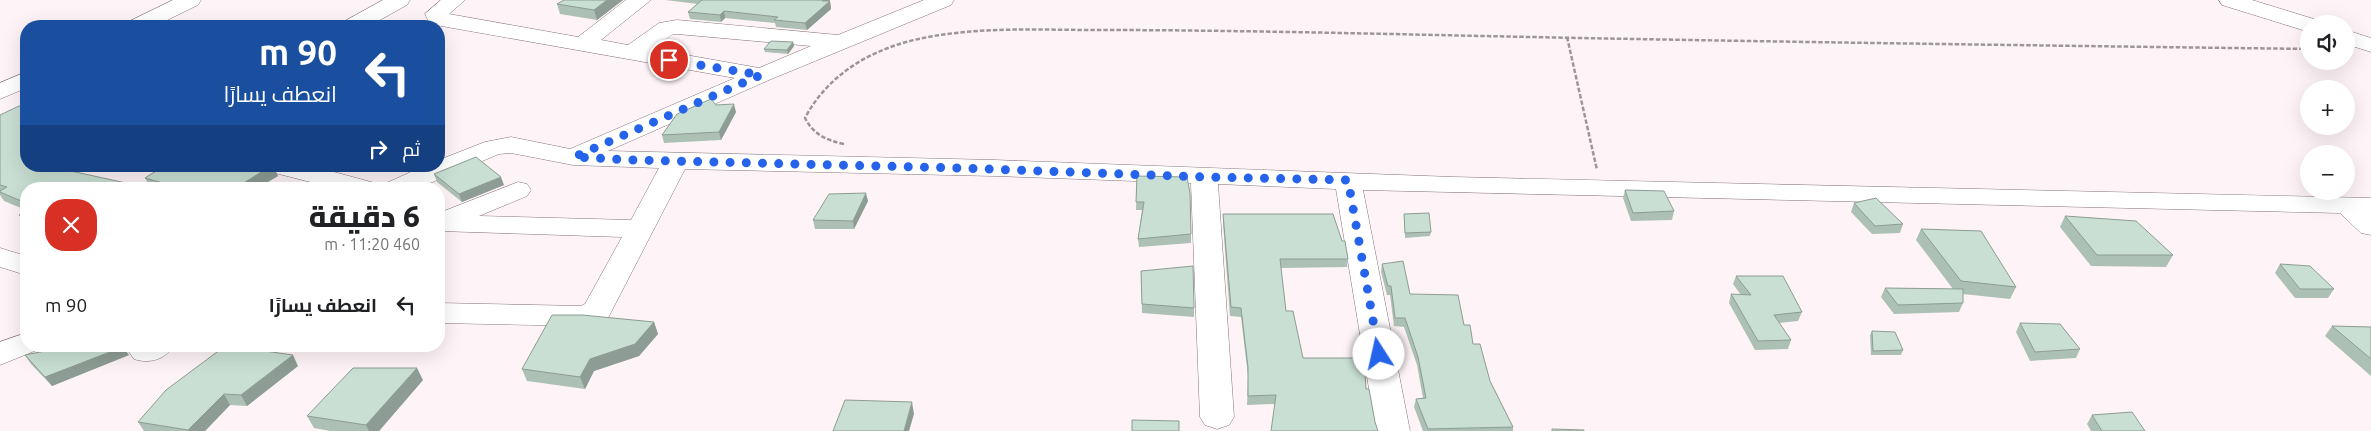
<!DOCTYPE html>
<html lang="ar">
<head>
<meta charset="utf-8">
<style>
  :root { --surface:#fff; --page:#f2f2f2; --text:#202124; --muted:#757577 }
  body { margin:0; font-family:Ubuntu,Cairo,sans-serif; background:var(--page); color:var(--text); direction:rtl; height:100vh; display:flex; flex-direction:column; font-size:19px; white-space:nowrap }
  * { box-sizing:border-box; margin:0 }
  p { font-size:16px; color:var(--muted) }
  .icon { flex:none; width:28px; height:28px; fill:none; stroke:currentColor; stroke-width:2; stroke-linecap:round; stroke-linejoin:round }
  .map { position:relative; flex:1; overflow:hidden; direction:ltr }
  .sheet { position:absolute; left:20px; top:182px; width:425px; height:170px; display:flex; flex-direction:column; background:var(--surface); border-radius:20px; box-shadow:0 5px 20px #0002; direction:rtl }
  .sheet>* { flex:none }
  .top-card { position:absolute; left:20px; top:20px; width:425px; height:152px; border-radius:20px; box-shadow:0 5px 20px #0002; direction:rtl; background:#1a4fa0; color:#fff; overflow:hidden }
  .buttons { position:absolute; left:2300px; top:15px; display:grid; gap:10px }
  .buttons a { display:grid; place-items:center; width:55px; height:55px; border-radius:50%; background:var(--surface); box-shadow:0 5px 20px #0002; font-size:25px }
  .pin { position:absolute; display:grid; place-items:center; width:42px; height:42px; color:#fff; margin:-21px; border:2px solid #fff; border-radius:50%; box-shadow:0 1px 5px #0007 }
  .me { position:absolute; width:55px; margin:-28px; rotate:350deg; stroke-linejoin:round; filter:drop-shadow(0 0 4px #0008) }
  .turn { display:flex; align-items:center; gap:18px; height:105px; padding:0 25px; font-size:22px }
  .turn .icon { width:65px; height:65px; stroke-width:2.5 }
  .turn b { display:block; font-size:35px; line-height:42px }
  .then { display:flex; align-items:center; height:48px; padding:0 25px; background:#0003; gap:10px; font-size:19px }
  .round { display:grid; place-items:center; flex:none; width:52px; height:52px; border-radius:20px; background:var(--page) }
  .summary { display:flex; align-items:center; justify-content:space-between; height:85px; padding:0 25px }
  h1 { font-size:30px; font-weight:800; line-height:38px }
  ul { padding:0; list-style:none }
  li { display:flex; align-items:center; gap:15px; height:75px; padding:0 25px }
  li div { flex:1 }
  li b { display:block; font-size:19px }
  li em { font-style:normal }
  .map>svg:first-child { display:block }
</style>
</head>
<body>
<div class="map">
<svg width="2371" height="431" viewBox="0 0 2371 431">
  <rect width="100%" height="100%" fill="#fef4f7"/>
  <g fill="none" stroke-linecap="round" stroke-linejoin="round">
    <g stroke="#87727a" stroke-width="1">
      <g id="minor">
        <polygon points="173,0 201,0 198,5 155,26 127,26 130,21"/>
        <polygon points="383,0 410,0 407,5 369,26 342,26 345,21"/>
        <path d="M 441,0 L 465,0 L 449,14 L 578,37 L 626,0 L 651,0 L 601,40 L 628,45 L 659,23 L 677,20 L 838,35 L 924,0 L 954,0 L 951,5 L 769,80 L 608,151 L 994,160 L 1453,177 L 2371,198 L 2371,235 L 2361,233 L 2340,213 L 1363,190 L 1410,431 L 1376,431 L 1336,189 L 1218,184 L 1234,417 L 1229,425 L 1217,429 L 1205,425 L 1200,417 L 1191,183 L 994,176 L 685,169 L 608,318 L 584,326 L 439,323 L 439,303 L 581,306 L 585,304 L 622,237 L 439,231 L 439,213 L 518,182 L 527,184 L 531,190 L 527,196 L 479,216 L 631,220 L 659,168 L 573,165 L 511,153 L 499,154 L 416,189 L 338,189 L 271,172 L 267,166 L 312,166 L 382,185 L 424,166 L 439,166 L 439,160 L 485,142 L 511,137 L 570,149 L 735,78 L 430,24 L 425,14 ZM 673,34 L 677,34 L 811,46 L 759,68 L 652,49 Z"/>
        <polygon points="2219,0 2252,0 2317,20 2319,24 2309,24 2309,32 2222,5"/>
        <polygon points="2346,30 2371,38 2371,52 2346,44"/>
        <polygon points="26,72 26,88 0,99 0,83"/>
        <polygon points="0,248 26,256 26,275 0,267"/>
        <polygon points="26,333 26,346 40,346 37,350 0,365 0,342"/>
        <path d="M 133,346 L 173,346 C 165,360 149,364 134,359 L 129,352 Z"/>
      </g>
    </g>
    <g stroke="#9e9598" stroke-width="2.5" stroke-dasharray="4.5 2" stroke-linecap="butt">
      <polyline points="1567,37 1597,170"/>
      <path d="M 844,144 C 826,140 814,135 805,118 C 827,76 868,51 914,40 C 974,26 1037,30 1098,30 C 1196,30 1294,32 1391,34 C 1697,41 2003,45 2309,49"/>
    </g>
    <use href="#minor" fill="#fff" fill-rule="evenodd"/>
  </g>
  <g fill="#adc0b5">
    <polygon points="564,0 623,0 597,20 560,14 557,4"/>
    <polygon points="665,0 830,0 829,1 830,1 831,9 807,30 776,27 775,23 725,18 721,22 690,19 688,12 698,4"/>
    <polygon points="793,42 794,46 788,54 765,52 764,49"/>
    <polygon points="736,112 721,140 664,143 662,135"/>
    <polygon points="0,115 26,189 26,210 4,201 0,195"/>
    <polygon points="164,166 273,166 278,176 256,189 151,188 145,178"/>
    <polygon points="434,174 504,185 462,202 437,182"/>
    <polygon points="1137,176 1191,234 1191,243 1139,247 1138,239 1142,210 1136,210"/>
    <polygon points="1625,190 1674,211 1672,220 1631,221 1623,198"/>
    <polygon points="868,201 854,229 815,229 813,220"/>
    <polygon points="1854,203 1903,224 1900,233 1872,234 1851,212"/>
    <polygon points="26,211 26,224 25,224 19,215"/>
    <polygon points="1223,214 1348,259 1347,267 1281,268 1286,311 1275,404 1247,405 1248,376 1241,317 1230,316 1223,223"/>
    <polygon points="1404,214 1431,232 1430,236 1405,238"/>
    <polygon points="2065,216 2173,255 2166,267 2091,266 2060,227"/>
    <polygon points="1921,229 2016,287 2010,299 1963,294 1963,303 1959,312 1894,314 1881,297 1885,288 1953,289 1916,240"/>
    <polygon points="1382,264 1410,294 1464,325 1490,381 1513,427 1513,431 1423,431 1414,407 1416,399 1423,398 1417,365 1404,327 1394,326 1390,295 1387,295 1381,272"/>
    <polygon points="2280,264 2334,289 2328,298 2295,298 2275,273"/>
    <polygon points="1141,271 1194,308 1194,317 1142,313"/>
    <polygon points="1736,276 1802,312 1798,321 1779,323 1791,340 1788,349 1755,350 1729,303 1731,294 1741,295 1733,284"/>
    <polygon points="654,322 658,334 639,356 594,371 585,389 527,381 522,369"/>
    <polygon points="2020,323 2080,349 2076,358 2030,361 2016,332"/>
    <polygon points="2332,326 2371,327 2371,376 2325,336"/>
    <polygon points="1872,331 1903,350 1901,355 1871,355 1870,335"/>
    <polygon points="25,355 129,355 52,386 31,364"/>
    <polygon points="298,366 247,406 230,405 205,431 144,431 138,422"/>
    <polygon points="423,380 379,431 330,431 314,428 307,416"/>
    <polygon points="2092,415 2145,431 2091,431 2087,424"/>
  </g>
  <g fill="#8d9c94">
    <polygon points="607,0 623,0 597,20 594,10"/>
    <polygon points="823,0 830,0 828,3 830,1 831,9 807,30 805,23"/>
    <polygon points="724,11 725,18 721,22 720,15"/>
    <polygon points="793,42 794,46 788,54 787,50"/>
    <polygon points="734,104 736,112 721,140 719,132"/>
    <polygon points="271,166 273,166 278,176 256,189 234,189"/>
    <polygon points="501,177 504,185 462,202 459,194"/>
    <polygon points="126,183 130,189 117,189"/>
    <polygon points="866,193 868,201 854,229 853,221"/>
    <polygon points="654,322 658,334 639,356 594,371 585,389 580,377 590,359"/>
    <polygon points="123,347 129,355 52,386 45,377"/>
    <polygon points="293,355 298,366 247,406 241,395"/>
    <polygon points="417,368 423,380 379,431 369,431 366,425"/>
    <polygon points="224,394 230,405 205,431 188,431 188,430"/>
    <polygon points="912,402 914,414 909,431 904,431"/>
  </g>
  <g fill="#c9dfd3" stroke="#8d9c94">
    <polygon points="564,0 607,0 594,10 557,4"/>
    <polygon points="702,0 823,0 822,1 830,1 805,23 774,20 778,17 724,11 720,15 688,12"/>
    <polygon points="771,41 793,42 787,50 764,49"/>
    <polygon points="711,99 716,105 734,104 719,132 662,135 677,114"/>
    <polygon points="19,106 26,108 26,166 48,166 126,183 117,189 26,189 26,203 0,192 0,191 7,187 0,185 0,115"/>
    <polygon points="476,157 501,177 459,194 434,174"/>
    <polygon points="164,166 271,166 234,189 184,189 145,178"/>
    <polygon points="1137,176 1187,177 1190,193 1191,234 1138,239 1144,202 1136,202"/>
    <polygon points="1625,190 1664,191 1674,211 1633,213"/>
    <polygon points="866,193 853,221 813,220 829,194"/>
    <polygon points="1876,198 1903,224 1875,226 1854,203"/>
    <polygon points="26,211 26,217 19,215"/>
    <polygon points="1429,213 1431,232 1405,233 1404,214"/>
    <polygon points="1223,214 1333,214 1342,241 1345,241 1348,259 1280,259 1286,311 1293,311 1303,358 1364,358 1366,389 1369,389 1375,422 1378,431 1271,431 1276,395 1248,396 1248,367 1241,308 1231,307"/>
    <polygon points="2065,216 2136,221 2173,255 2097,255"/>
    <polygon points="1921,229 1981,231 2016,287 1961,281"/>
    <polygon points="1403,261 1410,294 1458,295 1464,325 1470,325 1473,344 1480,344 1490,381 1513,427 1428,429 1416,399 1426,398 1418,357 1405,318 1395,318 1391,286 1388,286 1382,264"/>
    <polygon points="2280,264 2310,266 2334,289 2300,289"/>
    <polygon points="1193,266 1194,308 1142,304 1141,271"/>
    <polygon points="1736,276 1783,276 1802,312 1774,315 1791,340 1758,341 1731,294 1751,295"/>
    <polygon points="1885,288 1963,289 1963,303 1898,305"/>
    <polygon points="552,315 582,315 654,322 635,344 590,359 580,377 522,369"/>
    <polygon points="2020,323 2060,324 2080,349 2035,352"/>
    <polygon points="2332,326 2371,327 2371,359"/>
    <polygon points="1872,331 1895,332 1903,350 1873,351"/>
    <polygon points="70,346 118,346 123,347 45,377 25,355"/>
    <polygon points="225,346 230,346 293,355 241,395 224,394 188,430 138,422 166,390"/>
    <polygon points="353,368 417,368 366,425 307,416"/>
    <polygon points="845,400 912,402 904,431 833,431"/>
    <polygon points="2132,412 2145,431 2102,431 2092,415"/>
    <polygon points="1132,420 1179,421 1179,431 1132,431"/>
    <polygon points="1552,429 1584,430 1584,431 1552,431"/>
  </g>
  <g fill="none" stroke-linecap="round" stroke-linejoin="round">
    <polyline stroke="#2563eb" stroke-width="9" stroke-dasharray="0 16.2" points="669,60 761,75 574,157 632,160 959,168 1204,177 1348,180 1379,354"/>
  </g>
</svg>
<div class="buttons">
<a><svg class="icon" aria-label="sound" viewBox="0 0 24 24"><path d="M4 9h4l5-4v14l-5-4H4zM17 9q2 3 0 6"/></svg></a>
<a>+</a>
<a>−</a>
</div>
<div class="pin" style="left:669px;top:60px;background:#d93025"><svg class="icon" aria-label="arrive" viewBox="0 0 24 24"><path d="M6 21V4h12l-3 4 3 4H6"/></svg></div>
<svg class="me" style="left:1379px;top:354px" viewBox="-20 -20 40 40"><circle r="19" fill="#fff"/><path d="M0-13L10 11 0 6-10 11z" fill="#2563eb"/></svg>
<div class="top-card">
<div class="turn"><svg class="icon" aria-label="left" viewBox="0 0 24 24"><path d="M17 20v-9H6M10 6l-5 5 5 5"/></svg><div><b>90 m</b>انعطف يسارًا</div></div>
<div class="then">ثم<svg class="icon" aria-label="right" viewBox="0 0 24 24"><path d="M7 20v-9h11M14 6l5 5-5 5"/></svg></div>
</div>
<section class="sheet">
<div class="summary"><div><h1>6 دقيقة</h1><p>460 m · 11:20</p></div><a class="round" style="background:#d93025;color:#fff"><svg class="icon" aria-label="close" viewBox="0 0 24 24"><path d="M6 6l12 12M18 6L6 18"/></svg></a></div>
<ul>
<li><svg class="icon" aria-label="left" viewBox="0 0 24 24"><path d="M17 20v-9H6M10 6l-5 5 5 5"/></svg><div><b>انعطف يسارًا</b></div><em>90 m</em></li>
</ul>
</section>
</div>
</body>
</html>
